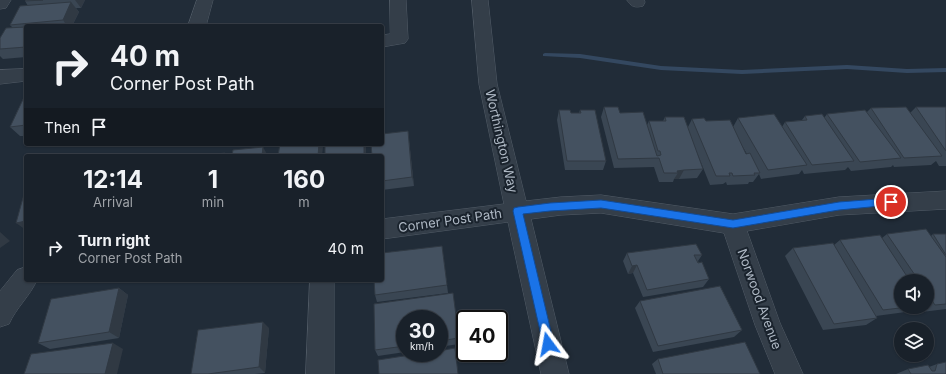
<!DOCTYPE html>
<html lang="en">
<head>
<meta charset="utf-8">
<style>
  :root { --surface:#19212a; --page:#222932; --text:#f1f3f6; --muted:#9fa3a8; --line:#373e47 }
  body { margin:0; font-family:Inter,sans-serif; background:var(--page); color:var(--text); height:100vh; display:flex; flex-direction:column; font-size:15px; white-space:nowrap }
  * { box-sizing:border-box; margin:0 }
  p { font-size:13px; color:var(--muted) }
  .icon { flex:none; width:22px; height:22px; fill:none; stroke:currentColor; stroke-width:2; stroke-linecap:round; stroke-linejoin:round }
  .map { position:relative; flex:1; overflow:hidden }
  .details { position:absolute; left:24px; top:154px; width:360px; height:128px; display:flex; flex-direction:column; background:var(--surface); border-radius:4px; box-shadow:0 1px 3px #0004,0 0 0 1px var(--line) }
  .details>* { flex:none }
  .top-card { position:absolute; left:24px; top:24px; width:360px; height:122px; border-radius:4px; box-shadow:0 1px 3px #0004,0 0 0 1px var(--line); background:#19212a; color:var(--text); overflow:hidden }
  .tools { position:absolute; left:894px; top:274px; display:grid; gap:8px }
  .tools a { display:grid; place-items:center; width:40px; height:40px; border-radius:50%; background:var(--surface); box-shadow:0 1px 3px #0004,0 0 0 1px var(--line); font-size:20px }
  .speed { position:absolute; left:396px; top:310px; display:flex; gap:8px; font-size:20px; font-weight:700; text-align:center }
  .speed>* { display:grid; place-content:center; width:52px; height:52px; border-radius:50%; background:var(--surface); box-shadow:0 1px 3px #0004,0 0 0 1px var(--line); line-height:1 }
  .speed small { font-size:10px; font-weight:400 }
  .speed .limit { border:2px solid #111; border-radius:6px; background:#fff; color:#111 }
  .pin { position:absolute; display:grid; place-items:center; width:34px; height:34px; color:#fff; margin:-17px; border:2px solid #fff; border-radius:50%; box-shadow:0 1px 4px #0007 }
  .me { position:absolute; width:44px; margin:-22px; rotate:347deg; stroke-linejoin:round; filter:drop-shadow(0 0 3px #0008) }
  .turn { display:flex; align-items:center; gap:14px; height:84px; padding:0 20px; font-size:18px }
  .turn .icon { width:52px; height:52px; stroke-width:2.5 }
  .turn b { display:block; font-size:28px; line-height:34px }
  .then { display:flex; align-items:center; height:38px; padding:0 20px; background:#0003; gap:8px; font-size:15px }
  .eta { display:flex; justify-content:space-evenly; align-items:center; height:68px; text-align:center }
  .eta b { font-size:24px; font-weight:700; line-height:28px }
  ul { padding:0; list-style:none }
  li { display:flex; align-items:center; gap:12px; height:52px; padding:0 20px }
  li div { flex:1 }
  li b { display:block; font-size:15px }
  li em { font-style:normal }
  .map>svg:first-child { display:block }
</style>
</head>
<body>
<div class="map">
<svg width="946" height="374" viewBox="0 0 946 374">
  <rect width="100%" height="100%" fill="#212c38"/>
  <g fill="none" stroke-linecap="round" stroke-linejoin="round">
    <polygon fill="#344860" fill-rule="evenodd" points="545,53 580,54 661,66 742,70 847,65 907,69 946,68 946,72 907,73 847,69 742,74 661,70 580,58 543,56 543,54"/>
    <g stroke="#525c67" stroke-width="1">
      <g id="minor">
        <polygon points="0,0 11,0 6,8 0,9"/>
        <polygon points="197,0 213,0 206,26 188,26"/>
        <polygon points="390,0 406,0 408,39 405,43 382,47 382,35 390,34"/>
        <polygon points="472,0 488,0 497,84 526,201 561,197 601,195 733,214 839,197 946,191 946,209 839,215 747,231 780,323 803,374 775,374 755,325 724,233 601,213 561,215 531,219 569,374 541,374 508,222 382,239 382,219 504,204 479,84"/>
        <path d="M 627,0 L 644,0 L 645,2 L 643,6 C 635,8 631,7 627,0 Z"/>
        <polygon points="26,69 26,81 0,84 0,70"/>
        <path d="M 26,267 L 26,280 L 37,280 C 30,296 16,308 9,324 L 0,327 L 0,291 L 17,270 Z"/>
        <polygon points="310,280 334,280 334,374 306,374"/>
      </g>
    </g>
    <use href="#minor" fill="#343e49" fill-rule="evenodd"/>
  </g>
  <g fill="#3a4653" fill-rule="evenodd">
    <polygon points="26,0 85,0 81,8 76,8 79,12 72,26 26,26 26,57 3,59 0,56 0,38 13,28 10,25 28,6 25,1"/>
    <polygon points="26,93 26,136 20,136 10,127"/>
    <path d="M 604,107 L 620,113 L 647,125 L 649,121 L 663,121 L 665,117 L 688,127 L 692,119 L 733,127 L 738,118 L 782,127 L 785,122 L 802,120 L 805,116 L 824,118 L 827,114 L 867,112 L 871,108 L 910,113 L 916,107 L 946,107 L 946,166 L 939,166 L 936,161 L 931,165 L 894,167 L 893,165 L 891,167 L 851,171 L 848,167 L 845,170 L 804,174 L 802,170 L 799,174 L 761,179 L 759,174 L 753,182 L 749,182 L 748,184 L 727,185 L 726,182 L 723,184 L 710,185 L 696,150 L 703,169 L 697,178 L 679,179 L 674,179 L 673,182 L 659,182 L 654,167 L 614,168 L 601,117 ZM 738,139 L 747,154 L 746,154 Z"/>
    <polygon points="559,110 571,113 579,113 580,110 606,161 603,170 565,170 557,120"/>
    <polygon points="408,131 414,186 382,190 382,156"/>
    <path d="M 887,234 L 931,236 L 933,234 L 946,234 L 946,309 L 922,312 L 920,308 L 913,311 L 876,316 L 877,318 L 866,325 L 823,330 L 785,256 L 793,248 L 834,245 L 840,240 L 882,238 ZM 901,281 L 927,281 L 927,307 L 901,307 Z"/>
    <polygon points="442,246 448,293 377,302 375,295"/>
    <polygon points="627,253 702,255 698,261 709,279 703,287 643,297 633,273 628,274 623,261"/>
    <polygon points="119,288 128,295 119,338 50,349 38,343"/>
    <polygon points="453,293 459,344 439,347 439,319 405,319 405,352 378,356 375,350 374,304"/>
    <polygon points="640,301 742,330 734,337 653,352 635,308"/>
    <polygon points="269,328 265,373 255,374 191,374"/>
    <polygon points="658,359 760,374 656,374 652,364"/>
    <polygon points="937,364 946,374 896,374 908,369 929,367"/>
  </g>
  <g fill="#303943">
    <polygon points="75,0 85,0 81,8"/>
    <polygon points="71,2 79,12 72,26 67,26 63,20"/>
    <polygon points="408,131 409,141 414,186 412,177"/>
    <polygon points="319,144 321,144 323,147 322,156 318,156"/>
    <rect x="364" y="144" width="2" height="12"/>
    <polygon points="263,147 268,156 262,156"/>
    <polygon points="684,170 679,179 674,179 678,173 677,171"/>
    <polygon points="26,221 26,230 16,223"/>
    <polygon points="0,232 10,241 0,248"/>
    <polygon points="637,265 633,273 628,274 632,266"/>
    <polygon points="119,288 128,295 119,338 109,332"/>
    <polygon points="263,322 269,328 265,373 259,367"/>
    <polygon points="113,343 123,349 117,374 105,374"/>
  </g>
  <g fill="#445160" stroke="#303943">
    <polygon points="26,0 43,0 25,1"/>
    <polygon points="71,2 63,20 10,25 20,6"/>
    <polygon points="62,24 61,26 37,26"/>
    <polygon points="26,27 26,47 0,49 0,38 6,28"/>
    <polygon points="26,93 26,125 10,127"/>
    <polygon points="604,107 618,107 620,113 643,112 657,156 661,155 660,151 658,151 649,121 666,121 665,117 684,117 703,169 684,170 677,171 678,173 664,173 659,158 618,159"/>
    <polygon points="906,107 942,156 904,158 871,108"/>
    <polygon points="916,107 946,107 946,151"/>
    <polygon points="559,110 570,110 571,113 581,113 580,110 595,110 606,161 567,161"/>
    <polygon points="865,110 901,158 860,162 827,114"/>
    <polygon points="774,114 807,165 768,170 738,118"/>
    <polygon points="822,114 854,161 812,165 785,122 807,120 805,116"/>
    <polygon points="704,118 706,121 730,120 746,154 750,153 760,173 754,173 755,175 733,176 732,173 729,173 730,176 716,176 692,119"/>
    <polygon points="408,131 412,177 382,181 382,156 372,156 371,144 382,144 382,134"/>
    <polygon points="280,144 319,144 318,156 278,156"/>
    <rect x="325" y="144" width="39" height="12"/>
    <polygon points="263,147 262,156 232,156 233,150"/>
    <polygon points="225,153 224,156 197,156"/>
    <polygon points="26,187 26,221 16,223"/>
    <polygon points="926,229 946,257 946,304 935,305 927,293 927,281 919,281 887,234"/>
    <polygon points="933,234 946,234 946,255"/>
    <polygon points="880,235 910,281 901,281 901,307 908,307 883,310 840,240"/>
    <polygon points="833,243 877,318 834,324 793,248"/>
    <polygon points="696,244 702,255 694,255 698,263 702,262 709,279 647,290 637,265 632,266 627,253"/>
    <polygon points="442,246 447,285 375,295 374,280 382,280 382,253"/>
    <polygon points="720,286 742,330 658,346 640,301"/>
    <polygon points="119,288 109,332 38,343 51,299"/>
    <polygon points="453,293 459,338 439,341 439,319 405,319 405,346 375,350 374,304"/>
    <polygon points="263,322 259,367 208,374 191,374 198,330"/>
    <polygon points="745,342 760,374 663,374 658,359"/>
    <polygon points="113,343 105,374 24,374 31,354"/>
    <polygon points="455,348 458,374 379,374 378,360 423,353 439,353 439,351"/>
    <polygon points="946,362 946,374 911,374 908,369 928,365 932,371 935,371 937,364"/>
  </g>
  <polygon fill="#1a73e8" stroke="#114b97" points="891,198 894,199 896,202 894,204 891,205 839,210 733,228 601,208 550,211 523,214 554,344 552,348 548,350 544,348 543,344 513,211 514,208 518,207 550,203 601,200 733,220 839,202"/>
  <g text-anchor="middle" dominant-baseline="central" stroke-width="4" stroke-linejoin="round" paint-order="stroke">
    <g font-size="13" fill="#afb9c5" stroke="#1a232d">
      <text transform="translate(502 141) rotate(77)">Worthington Way</text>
      <text transform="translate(450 220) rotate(-8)">Corner Post Path</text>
      <text transform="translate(760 299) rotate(70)">Norwood Avenue</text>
    </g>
  </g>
</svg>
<div class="tools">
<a><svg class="icon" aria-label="sound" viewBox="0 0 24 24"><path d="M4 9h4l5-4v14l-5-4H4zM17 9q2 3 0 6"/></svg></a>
<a><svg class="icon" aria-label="layers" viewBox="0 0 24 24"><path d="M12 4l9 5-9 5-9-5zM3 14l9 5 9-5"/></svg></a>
</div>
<div class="speed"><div>30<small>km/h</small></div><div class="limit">40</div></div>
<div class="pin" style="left:891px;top:202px;background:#d93025"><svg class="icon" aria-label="arrive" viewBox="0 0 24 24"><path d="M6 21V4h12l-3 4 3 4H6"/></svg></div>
<svg class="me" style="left:548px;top:344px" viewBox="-20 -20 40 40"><path d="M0-17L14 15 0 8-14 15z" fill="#1a73e8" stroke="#fff" stroke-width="4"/></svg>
<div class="top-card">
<div class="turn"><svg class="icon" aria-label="right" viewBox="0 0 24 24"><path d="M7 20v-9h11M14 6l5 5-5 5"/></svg><div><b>40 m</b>Corner Post Path</div></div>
<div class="then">Then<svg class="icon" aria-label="arrive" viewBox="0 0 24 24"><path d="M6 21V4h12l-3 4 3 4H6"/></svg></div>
</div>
<section class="details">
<div class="eta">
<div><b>12:14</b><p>Arrival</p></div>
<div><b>1</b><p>min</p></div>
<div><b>160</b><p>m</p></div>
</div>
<ul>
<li><svg class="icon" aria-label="right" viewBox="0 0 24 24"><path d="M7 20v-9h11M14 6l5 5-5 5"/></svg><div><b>Turn right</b><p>Corner Post Path</p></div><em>40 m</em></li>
</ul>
</section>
</div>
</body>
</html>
